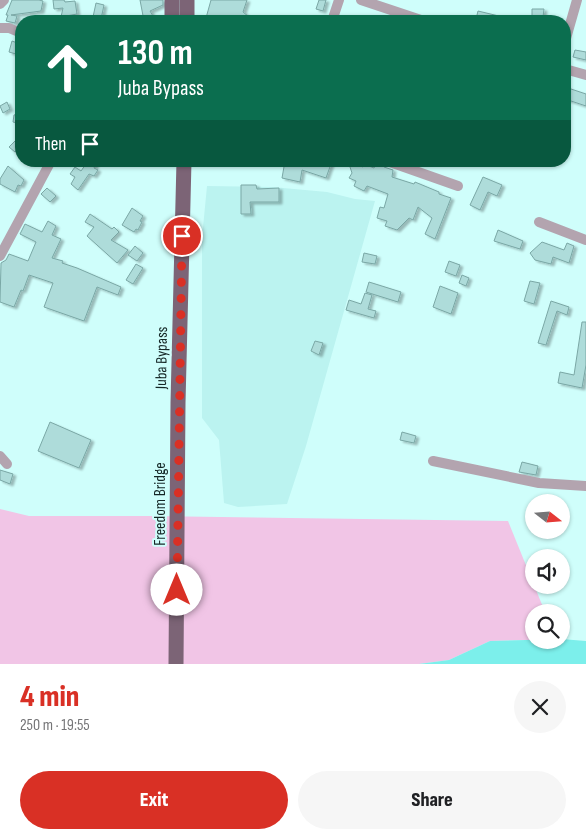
<!DOCTYPE html>
<html lang="en">
<head>
<meta charset="utf-8">
<style>
  :root { --surface:#fff; --page:#f6f6f6; --text:#202124; --muted:#757577; --accent:#d93025 }
  body { margin:0; font-family:"Sofia Sans Condensed",sans-serif; background:var(--page); color:var(--text); height:100vh; display:flex; flex-direction:column; font-size:19px; white-space:nowrap }
  * { box-sizing:border-box; margin:0 }
  p { font-size:16px; color:var(--muted) }
  .icon { flex:none; width:28px; height:28px; fill:none; stroke:currentColor; stroke-width:2; stroke-linecap:round; stroke-linejoin:round }
  .map { position:relative; height:664px; overflow:hidden }
  .drawer { display:flex; flex-direction:column; background:var(--surface); flex:1 }
  .drawer>* { flex:none }
  .hud { position:absolute; left:15px; top:15px; width:556px; height:152px; border-radius:20px; box-shadow:0 1px 4px #0004; background:#0b6e4f; color:#fff; overflow:hidden }
  .needle { width:32px; rotate:107deg }
  .controls { position:absolute; left:525px; top:494px; display:grid; gap:10px }
  .controls a { display:grid; place-items:center; width:45px; height:45px; border-radius:50%; background:var(--surface); box-shadow:0 1px 4px #0004; font-size:25px }
  .pin { position:absolute; display:grid; place-items:center; width:42px; height:42px; color:#fff; margin:-21px; border:2px solid #fff; border-radius:50%; box-shadow:0 1px 5px #0007 }
  .me { position:absolute; width:55px; margin:-28px; rotate:0deg; stroke-linejoin:round; filter:drop-shadow(0 0 4px #0008) }
  .turn { display:flex; align-items:center; gap:18px; height:105px; padding:0 20px; font-size:22px }
  .turn .icon { width:65px; height:65px; stroke-width:2.5 }
  .turn b { display:block; font-size:35px; line-height:42px }
  .then { display:flex; align-items:center; height:48px; padding:0 20px; background:#0003; gap:10px; font-size:19px }
  .round { display:grid; place-items:center; flex:none; width:52px; height:52px; border-radius:26px; background:var(--page) }
  .summary { display:flex; align-items:center; justify-content:space-between; height:85px; padding:0 20px }
  h1 { font-size:30px; font-weight:800; line-height:38px; color:var(--accent) }
  .primary-button { display:flex; gap:10px; margin-top:auto; padding:10px 20px }
  .primary-button a { flex:1; height:58px; border-radius:30px; background:var(--accent); color:#fff; font-size:20px; font-weight:800; line-height:58px; text-align:center }
  .primary-button a+a { background:var(--page); color:var(--text) }
  .map>svg:first-child { display:block }
</style>
</head>
<body>
<div class="map">
<svg width="586" height="664" viewBox="0 0 586 664">
  <defs>
    <filter id="shadow"><feDropShadow dx="3" dy="2" stdDeviation="1" flood-color="#0004"/></filter>
  </defs>
  <rect width="100%" height="100%" fill="#cffefb"/>
  <polygon fill="#bbf3f0" points="207,186 272,187 327,192 355,199 375,201 306,446 287,504 238,507 224,503 219,440 202,418 202,238"/>
  <polygon fill="#f1c5e6" points="0,509 29,516 151,516 508,521 545,612 534,612 534,640 490,641 449,660 419,664 0,664"/>
  <polygon fill="#7cefeb" points="561,639 586,641 586,664 419,664 449,660 490,641"/>
  <g fill="#aedcda" stroke="#7aa7a5" filter="url(#shadow)">
    <polygon points="12,0 39,0 43,1 41,11 11,15 17,16 15,23 6,21 8,15 6,15"/>
    <polygon points="53,0 64,0 65,2 75,1 77,14 61,17 63,8 54,9"/>
    <polygon points="140,0 163,0 163,5 150,11 156,21 144,21"/>
    <polygon points="211,0 247,0 243,12 254,21 219,21 206,18"/>
    <polygon points="319,0 326,0 323,11 316,9"/>
    <polygon points="96,3 104,5 101,19 93,17"/>
    <polygon points="532,9 544,9 543,17 532,16"/>
    <polygon points="478,11 507,18 506,21 486,21 476,19"/>
    <polygon points="12,41 20,44 16,54 9,52"/>
    <polygon points="575,50 586,52 586,60 573,57"/>
    <polygon points="565,87 586,94 586,106 565,99"/>
    <polygon points="7,102 10,109 3,113 0,106"/>
    <polygon points="21,113 21,124 13,122 14,115"/>
    <polygon points="16,140 21,145 15,152 9,147"/>
    <polygon points="88,161 97,161 94,168 98,170 94,176 89,174 78,190 71,184 75,177 70,174 75,167 81,171"/>
    <polygon points="285,161 332,161 326,178 302,170 300,182 282,178"/>
    <polygon points="348,161 363,167 364,164 374,168 377,162 381,163 384,167 393,170 392,177 414,184 415,182 439,192 439,194 451,198 435,239 425,234 432,218 418,207 413,220 409,218 397,230 385,226 387,221 377,218 380,207 384,208 388,194 367,186 364,191 354,186 356,181 349,178 352,173"/>
    <polygon points="8,166 24,180 21,186 18,185 15,192 0,184 0,179"/>
    <polygon points="483,177 502,185 497,196 488,192 480,210 470,205"/>
    <polygon points="241,185 256,185 257,189 279,188 279,202 250,202 251,214 241,214"/>
    <polygon points="47,188 56,196 50,202 41,194"/>
    <polygon points="132,208 143,216 140,221 142,222 138,230 136,229 134,232 122,225"/>
    <polygon points="90,214 112,229 114,227 119,232 111,240 128,250 117,263 87,236 94,227 85,222"/>
    <polygon points="48,221 56,226 52,235 61,239 52,258 63,261 62,263 77,268 121,287 118,295 97,287 84,321 44,307 53,283 29,275 23,291 21,290 14,307 0,302 1,263 6,260 9,254 28,261 36,242 20,234 25,224 42,232"/>
    <polygon points="498,230 523,241 520,249 494,241"/>
    <polygon points="542,242 564,250 567,243 574,246 569,263 553,257 551,264 535,260 530,253"/>
    <polygon points="135,246 143,253 137,261 128,255"/>
    <polygon points="364,253 377,256 375,264 362,262"/>
    <polygon points="449,261 460,265 456,276 445,272"/>
    <polygon points="136,264 143,268 133,284 126,280"/>
    <polygon points="462,275 469,278 466,286 459,283"/>
    <polygon points="530,281 540,283 534,304 524,301"/>
    <polygon points="369,282 401,292 398,302 366,292"/>
    <polygon points="440,286 458,293 451,314 433,307"/>
    <polygon points="365,293 372,295 368,309 376,311 374,318 346,310 349,300 361,304"/>
    <polygon points="551,301 569,307 567,315 557,311 546,345 538,343"/>
    <polygon points="582,322 586,322 586,365 582,388 558,383 560,372 574,375"/>
    <polygon points="315,341 323,343 319,355 311,351"/>
    <polygon points="50,422 91,440 79,468 38,451"/>
    <polygon points="402,432 416,436 414,443 400,440"/>
    <polygon points="522,462 538,466 536,475 519,472"/>
    <polygon points="0,470 13,474 10,484 0,480"/>
  </g>
  <g fill="none" stroke-linecap="round" stroke-linejoin="round">
    <g stroke="#b3a4af" stroke-width="10">
      <polyline points="361,0 424,21"/>
      <polyline points="0,4 4,0"/>
      <polyline points="332,21 339,0"/>
      <polyline points="0,28 9,28 21,33"/>
      <polyline points="565,42 577,0"/>
      <polyline points="565,69 586,75"/>
      <polyline points="387,161 458,186"/>
      <polyline points="539,222 586,240"/>
      <polyline points="0,256 51,161"/>
      <polyline points="0,456 7,464"/>
      <polyline points="433,461 539,483 586,486"/>
    </g>
    <g stroke="#7c6476" stroke-width="15">
      <polyline points="172,21 172,0"/>
      <polyline points="187,21 187,0"/>
      <polyline points="176,664 178,403 184,161"/>
    </g>
  </g>
  <g fill="none" stroke-linecap="round" stroke-linejoin="round">
    <polyline stroke="#d93025" stroke-width="9" stroke-dasharray="0 16.2" points="177,590 182,236"/>
  </g>
  <g text-anchor="middle" dominant-baseline="central" stroke-width="4" stroke-linejoin="round" paint-order="stroke">
    <g font-size="16" fill="#142625" stroke="#cffefb">
      <text transform="translate(162 358) rotate(-89)">Juba Bypass</text>
      <text transform="translate(160 504) rotate(-90)">Freedom Bridge</text>
    </g>
  </g>
</svg>
<div class="controls">
<a><svg class="needle" viewBox="-14 -14 28 28"><path d="M0-13l5 13h-10z" fill="#e53935"/><path d="M0 13l5-13h-10z" fill="#757577"/></svg></a>
<a><svg class="icon" aria-label="sound" viewBox="0 0 24 24"><path d="M4 9h4l5-4v14l-5-4H4zM17 9q2 3 0 6"/></svg></a>
<a><svg class="icon" aria-label="search" viewBox="0 0 24 24"><circle cx="10" cy="10" r="6"/><path d="M15 15l6 6"/></svg></a>
</div>
<div class="pin" style="left:182px;top:236px;background:#d93025"><svg class="icon" aria-label="arrive" viewBox="0 0 24 24"><path d="M6 21V4h12l-3 4 3 4H6"/></svg></div>
<svg class="me" style="left:177px;top:590px" viewBox="-20 -20 40 40"><circle r="19" fill="#fff"/><path d="M0-13L10 11 0 6-10 11z" fill="#d93025"/></svg>
<div class="hud">
<div class="turn"><svg class="icon" aria-label="ahead" viewBox="0 0 24 24"><path d="M12 20V5M6 11l6-6 6 6"/></svg><div><b>130 m</b>Juba Bypass</div></div>
<div class="then">Then<svg class="icon" aria-label="arrive" viewBox="0 0 24 24"><path d="M6 21V4h12l-3 4 3 4H6"/></svg></div>
</div>
</div>
<section class="drawer">
<div class="summary"><div><h1>4 min</h1><p>250 m · 19:55</p></div><a class="round"><svg class="icon" aria-label="close" viewBox="0 0 24 24"><path d="M6 6l12 12M18 6L6 18"/></svg></a></div>
<div class="primary-button"><a>Exit</a><a>Share</a></div>
</section>
</body>
</html>
